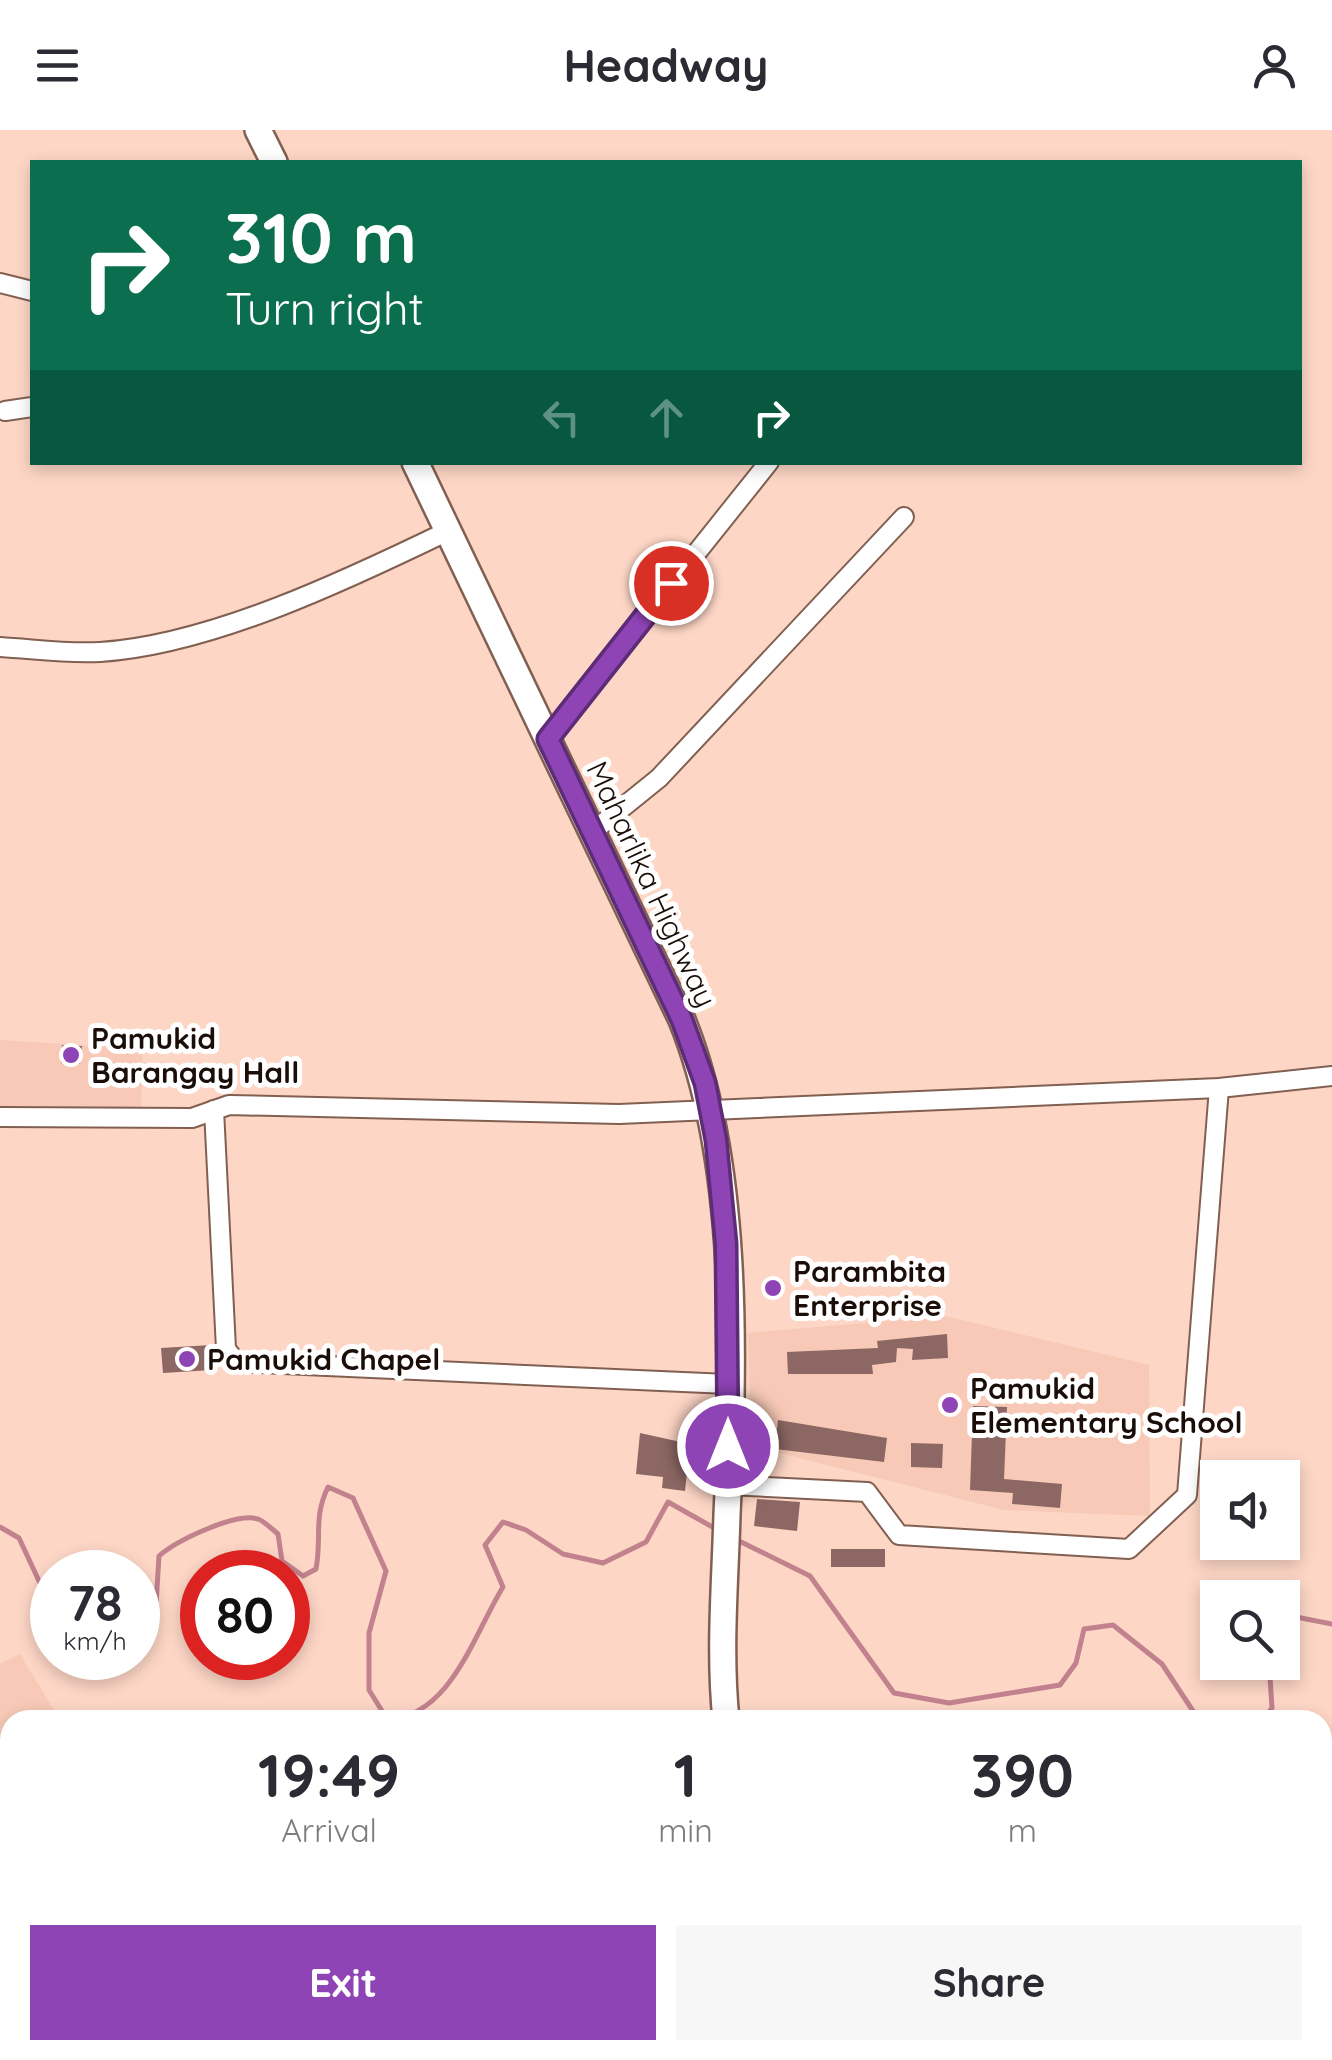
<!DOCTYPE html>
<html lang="en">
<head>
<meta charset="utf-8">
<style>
  :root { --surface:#fff; --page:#f7f7f7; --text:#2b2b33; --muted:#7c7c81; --accent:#8f44b6 }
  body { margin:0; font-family:Quicksand,sans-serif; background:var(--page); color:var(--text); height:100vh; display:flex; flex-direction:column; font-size:38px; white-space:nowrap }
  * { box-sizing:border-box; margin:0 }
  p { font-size:32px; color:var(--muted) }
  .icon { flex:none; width:55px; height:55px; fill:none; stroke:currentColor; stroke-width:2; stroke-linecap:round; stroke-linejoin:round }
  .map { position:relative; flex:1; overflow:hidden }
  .sheet { position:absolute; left:0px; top:1580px; width:1332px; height:350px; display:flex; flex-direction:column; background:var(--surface); border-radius:30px 30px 0 0; box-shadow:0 5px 15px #0003 }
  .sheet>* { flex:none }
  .banner { position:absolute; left:30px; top:30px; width:1272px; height:305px; border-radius:0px; box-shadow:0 5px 15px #0003; background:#0b6e4f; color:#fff; overflow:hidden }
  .controls { position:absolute; left:1200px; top:1330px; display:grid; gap:20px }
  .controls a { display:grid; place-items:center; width:100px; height:100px; border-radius:0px; background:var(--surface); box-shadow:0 5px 15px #0003; font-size:50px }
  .speed { position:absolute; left:30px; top:1420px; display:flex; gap:20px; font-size:50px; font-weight:700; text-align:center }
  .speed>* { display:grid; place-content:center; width:130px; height:130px; border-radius:50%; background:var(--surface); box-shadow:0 5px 15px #0003; line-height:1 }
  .speed small { font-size:25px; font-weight:400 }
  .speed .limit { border:15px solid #d22; background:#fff; color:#111 }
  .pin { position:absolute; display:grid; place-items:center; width:85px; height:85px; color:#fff; margin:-42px; border:5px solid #fff; border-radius:50%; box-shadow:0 2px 10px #0007 }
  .me { position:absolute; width:110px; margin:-55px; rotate:0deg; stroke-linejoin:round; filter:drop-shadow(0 0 8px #0008) }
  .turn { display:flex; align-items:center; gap:35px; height:210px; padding:0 30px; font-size:45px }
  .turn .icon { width:130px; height:130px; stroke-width:2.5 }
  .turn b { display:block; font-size:70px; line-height:85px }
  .lanes { display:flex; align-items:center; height:95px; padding:0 30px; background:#0003; justify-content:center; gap:50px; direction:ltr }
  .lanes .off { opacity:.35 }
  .eta { display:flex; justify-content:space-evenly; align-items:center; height:170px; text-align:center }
  .eta b { font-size:60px; font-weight:800; line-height:70px }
  .primary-button { display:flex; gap:20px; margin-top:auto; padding:20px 30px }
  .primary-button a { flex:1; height:115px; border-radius:0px; background:var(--accent); color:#fff; font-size:40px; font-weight:800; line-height:115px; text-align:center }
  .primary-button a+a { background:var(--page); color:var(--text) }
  header { display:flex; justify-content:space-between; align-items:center; height:130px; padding:0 30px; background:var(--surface); font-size:45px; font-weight:800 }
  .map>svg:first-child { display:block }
</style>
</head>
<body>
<header><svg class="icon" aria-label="menu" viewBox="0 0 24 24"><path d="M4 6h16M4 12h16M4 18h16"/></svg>Headway<svg class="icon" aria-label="person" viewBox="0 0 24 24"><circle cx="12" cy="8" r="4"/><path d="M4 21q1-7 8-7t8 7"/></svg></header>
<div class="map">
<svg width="1332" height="1930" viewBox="0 0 1332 1930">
  <rect width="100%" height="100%" fill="#fdd6c6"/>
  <g fill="#f7c9b6">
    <polygon points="0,910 143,919 141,982 0,978"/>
    <polygon points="945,1186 1149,1235 1150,1386 1004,1380 752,1316 748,1203"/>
    <polygon points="20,1524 60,1590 10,1590 10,1920 122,1920 128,1930 0,1930 0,1534"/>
    <polygon points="448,1920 736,1920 742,1930 448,1930"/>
  </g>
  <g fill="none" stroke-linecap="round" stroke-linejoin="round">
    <g stroke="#c1818d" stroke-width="5">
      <polyline points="0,1397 19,1408 52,1479"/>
      <polyline points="735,1409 810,1446 894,1563 949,1573 1060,1555 1076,1533 1084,1499 1113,1495 1162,1534 1199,1590"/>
      <path d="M 138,1483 L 156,1475 L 159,1426 C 176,1411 235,1382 258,1389 C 264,1391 272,1399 278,1404 L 282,1431 L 303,1446 L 316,1439 C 322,1407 313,1388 328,1357 L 353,1368 L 386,1441 L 369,1503 L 369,1560 L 387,1589 C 450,1588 474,1504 503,1457 L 485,1415 L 503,1392 L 526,1400 L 563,1424 L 603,1433 L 646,1412 L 668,1372 L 716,1399"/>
      <polyline points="1282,1493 1286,1485 1332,1494"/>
      <polyline points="91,1528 97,1528"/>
      <polyline points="1263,1590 1272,1578 1269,1532"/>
    </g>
  </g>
  <g fill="#8c6763">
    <polygon points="62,915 82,916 80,934 61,933"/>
    <polygon points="947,1204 948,1228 912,1230 913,1219 897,1218 896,1232 872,1235 873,1244 788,1244 787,1222 878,1218 877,1211"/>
    <polygon points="211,1215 212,1240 163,1243 161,1218"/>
    <polygon points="973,1276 1007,1277 1004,1349 1062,1354 1060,1378 1012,1374 1013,1363 970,1360"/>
    <polygon points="778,1290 887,1308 884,1332 775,1319"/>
    <polygon points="640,1303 690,1314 685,1361 662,1358 663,1347 636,1344"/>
    <polygon points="911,1313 943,1314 942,1338 911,1337"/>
    <polygon points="757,1369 800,1372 797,1401 754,1396"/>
    <rect x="831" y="1419" width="54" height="18"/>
  </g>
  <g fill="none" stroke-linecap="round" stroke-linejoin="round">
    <g stroke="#816052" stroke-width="22">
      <g id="minor">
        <polyline points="0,153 32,161"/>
        <polyline points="5,281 32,277"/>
        <path d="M 0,517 C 34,519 66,524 100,522 C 211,515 349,449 448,401"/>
        <polyline points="548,609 769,332"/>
        <polyline points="591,703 659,648 904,387"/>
        <polyline points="214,980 226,1219 236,1232 728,1254"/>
        <polyline points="0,987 192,988 229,975 619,984 1219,958 1332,946"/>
        <polyline points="728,1355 867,1362 899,1405 1129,1419 1187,1365 1219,958"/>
        <polyline points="0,1828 10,1844"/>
        <polyline points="57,1920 63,1930"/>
      </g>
    </g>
    <g stroke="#816052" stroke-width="30">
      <g id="highway">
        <polyline points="258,0 274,32"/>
        <path d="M 415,332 L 682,890 C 740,1033 734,1230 727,1385 C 725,1453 719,1522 726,1590"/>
        <polyline points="893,1920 900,1930"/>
      </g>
    </g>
    <use href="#minor" stroke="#fff" stroke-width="18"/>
    <use href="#highway" stroke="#fff" stroke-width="25"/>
  </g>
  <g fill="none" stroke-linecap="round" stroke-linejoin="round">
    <g stroke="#5d2c76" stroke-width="25">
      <polyline id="route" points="671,453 548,609 682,890 705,953 716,1010 726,1114 728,1316"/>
    </g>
    <use href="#route" stroke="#8f44b6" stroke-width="18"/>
  </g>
  <g fill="#8f44b6" stroke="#fff" stroke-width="4">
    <circle cx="71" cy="925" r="10"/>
    <circle cx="773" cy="1158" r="10"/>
    <circle cx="187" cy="1229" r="10"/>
    <circle cx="950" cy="1275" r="10"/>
  </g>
  <g text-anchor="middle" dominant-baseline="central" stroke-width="10" stroke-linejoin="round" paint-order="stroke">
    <g font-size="30" fill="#1b0e09" stroke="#fff">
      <text transform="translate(652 754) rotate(65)">Maharlika Highway</text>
    </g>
    <g font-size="30" font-weight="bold" fill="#1b0e09" stroke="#fff" text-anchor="start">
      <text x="91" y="908">Pamukid<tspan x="91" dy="34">Barangay Hall</tspan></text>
      <text x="793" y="1141">Parambita<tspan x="793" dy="34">Enterprise</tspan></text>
      <text x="207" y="1229">Pamukid Chapel</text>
      <text x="970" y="1258">Pamukid<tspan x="970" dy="34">Elementary School</tspan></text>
    </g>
  </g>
</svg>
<div class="controls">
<a><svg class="icon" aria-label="sound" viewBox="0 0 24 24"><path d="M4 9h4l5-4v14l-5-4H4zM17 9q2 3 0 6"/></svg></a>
<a><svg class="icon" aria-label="search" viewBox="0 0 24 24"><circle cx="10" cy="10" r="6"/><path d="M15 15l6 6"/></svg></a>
</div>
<div class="speed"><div>78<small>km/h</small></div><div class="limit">80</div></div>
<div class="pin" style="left:671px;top:453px;background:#d93025"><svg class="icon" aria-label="arrive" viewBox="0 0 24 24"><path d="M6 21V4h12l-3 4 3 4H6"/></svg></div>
<svg class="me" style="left:728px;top:1316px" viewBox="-20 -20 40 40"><circle r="17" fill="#8f44b6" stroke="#fff" stroke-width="3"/><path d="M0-11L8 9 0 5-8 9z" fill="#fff"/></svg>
<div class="banner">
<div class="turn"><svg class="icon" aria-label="right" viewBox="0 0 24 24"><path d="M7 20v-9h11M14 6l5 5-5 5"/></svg><div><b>310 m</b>Turn right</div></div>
<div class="lanes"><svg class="icon off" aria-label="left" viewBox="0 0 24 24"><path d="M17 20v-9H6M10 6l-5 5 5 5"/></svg><svg class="icon off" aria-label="ahead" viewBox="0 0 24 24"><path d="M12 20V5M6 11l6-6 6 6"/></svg><svg class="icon" aria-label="right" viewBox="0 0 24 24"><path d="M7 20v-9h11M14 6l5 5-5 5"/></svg></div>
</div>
<section class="sheet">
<div class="eta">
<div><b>19:49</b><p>Arrival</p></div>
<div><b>1</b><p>min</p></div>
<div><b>390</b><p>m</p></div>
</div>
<div class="primary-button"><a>Exit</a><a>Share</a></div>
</section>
</div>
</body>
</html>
